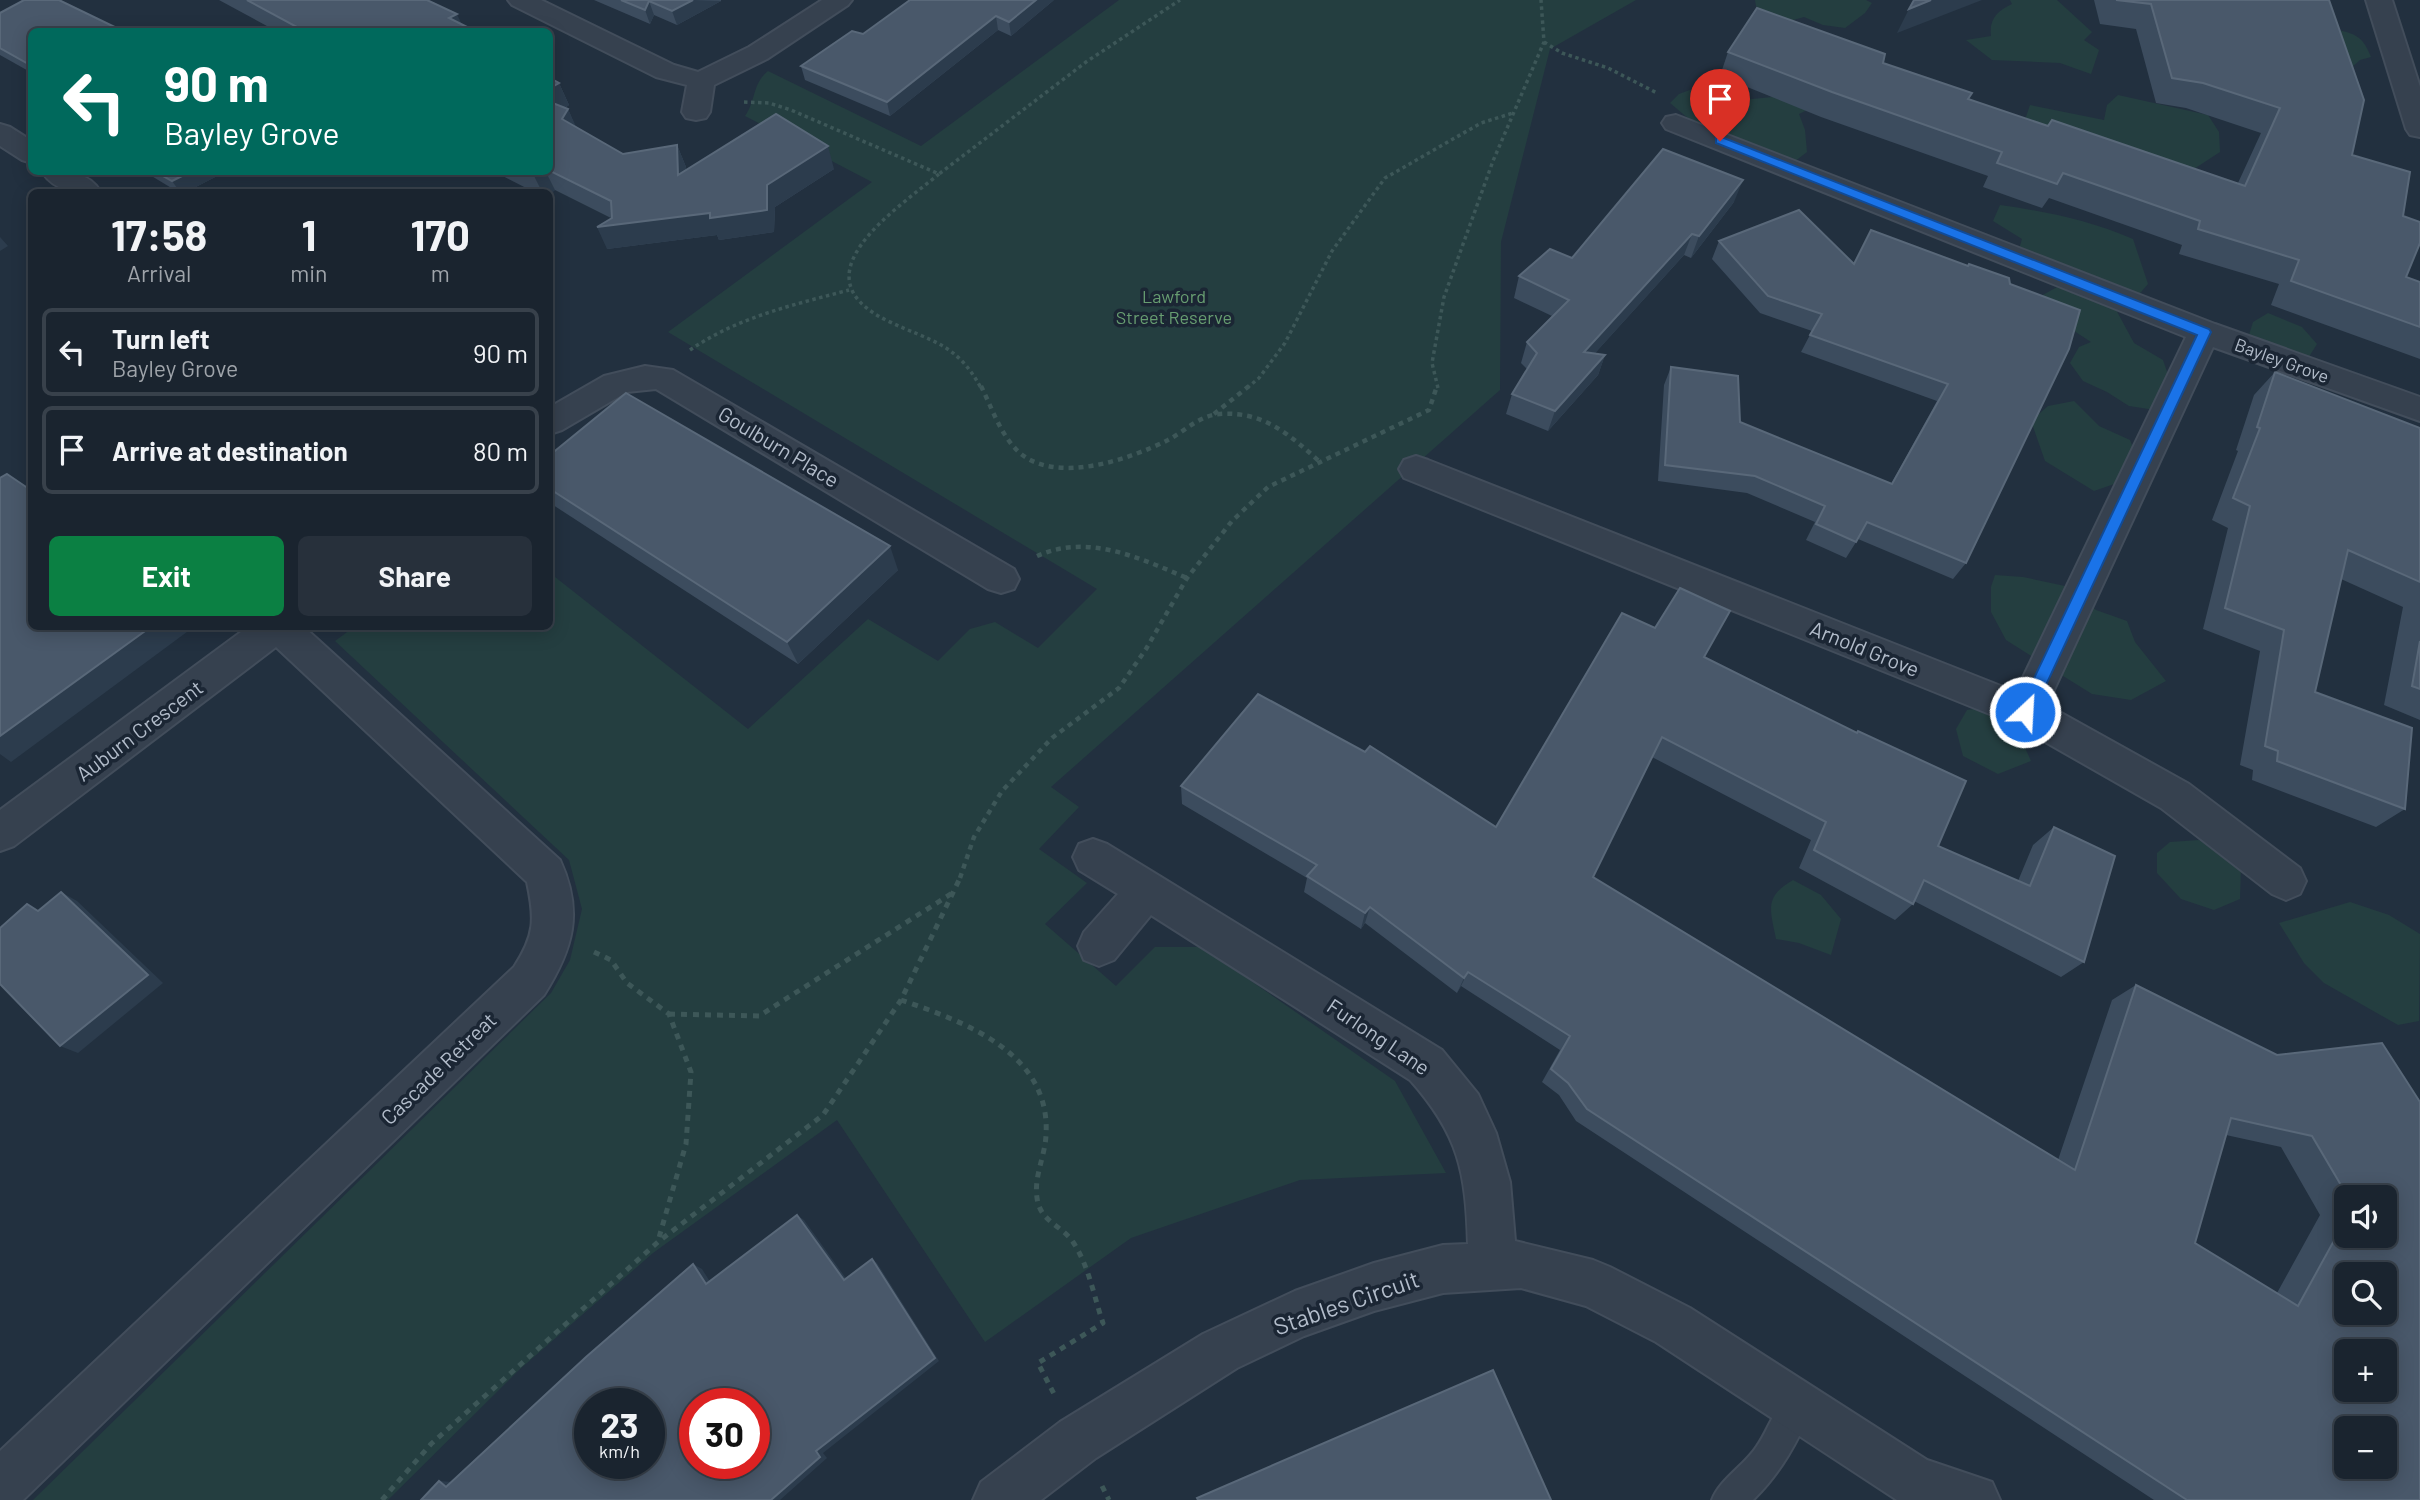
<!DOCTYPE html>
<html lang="en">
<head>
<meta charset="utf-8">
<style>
  :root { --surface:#1a242f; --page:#27303b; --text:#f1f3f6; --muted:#9fa4aa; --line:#38414b; --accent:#0b8043 }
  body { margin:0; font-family:Barlow,sans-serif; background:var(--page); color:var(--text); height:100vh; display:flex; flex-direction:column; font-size:26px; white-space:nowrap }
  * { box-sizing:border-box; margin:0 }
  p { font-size:23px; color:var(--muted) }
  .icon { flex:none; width:38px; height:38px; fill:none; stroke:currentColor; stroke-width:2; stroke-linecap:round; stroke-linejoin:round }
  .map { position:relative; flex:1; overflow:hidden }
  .drawer { position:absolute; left:28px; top:189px; width:525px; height:441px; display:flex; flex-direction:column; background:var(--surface); border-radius:10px; box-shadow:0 4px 18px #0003,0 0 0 2px var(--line) }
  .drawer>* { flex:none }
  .top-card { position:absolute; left:28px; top:28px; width:525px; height:147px; border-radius:10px; box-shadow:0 4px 18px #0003,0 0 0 2px var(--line); background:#00695c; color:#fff; overflow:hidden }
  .fabs { position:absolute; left:2334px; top:1185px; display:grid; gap:14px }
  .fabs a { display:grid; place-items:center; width:63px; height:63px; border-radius:10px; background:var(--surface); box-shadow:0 4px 18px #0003,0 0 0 2px var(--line); font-size:35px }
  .speed { position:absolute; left:574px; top:1388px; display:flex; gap:14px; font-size:35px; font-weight:700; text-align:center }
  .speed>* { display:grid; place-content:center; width:91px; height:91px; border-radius:50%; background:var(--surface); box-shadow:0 4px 18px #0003,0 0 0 2px var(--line); line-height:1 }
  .speed small { font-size:18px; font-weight:400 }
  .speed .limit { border:10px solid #d22; background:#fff; color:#111 }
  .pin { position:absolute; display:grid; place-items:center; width:60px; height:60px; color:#fff; margin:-72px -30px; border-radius:50% 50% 50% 0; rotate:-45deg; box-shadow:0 0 7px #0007 }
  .pin .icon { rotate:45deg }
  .me { position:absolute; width:77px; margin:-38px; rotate:25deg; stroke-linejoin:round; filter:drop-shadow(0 0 5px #0008) }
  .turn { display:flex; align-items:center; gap:24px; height:147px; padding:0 21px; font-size:32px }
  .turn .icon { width:91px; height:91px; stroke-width:2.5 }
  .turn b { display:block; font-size:49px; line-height:60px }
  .eta { display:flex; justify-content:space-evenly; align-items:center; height:119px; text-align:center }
  .eta b { font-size:42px; font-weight:700; line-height:49px }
  .primary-button { display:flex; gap:14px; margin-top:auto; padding:14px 21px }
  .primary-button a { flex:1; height:80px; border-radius:10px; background:var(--accent); color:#fff; font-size:28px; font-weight:700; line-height:80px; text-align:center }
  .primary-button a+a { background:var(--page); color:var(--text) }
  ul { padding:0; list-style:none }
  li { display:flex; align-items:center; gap:21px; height:88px; margin:0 14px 10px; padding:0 7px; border:4px solid var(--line); border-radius:10px }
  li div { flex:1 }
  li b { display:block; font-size:26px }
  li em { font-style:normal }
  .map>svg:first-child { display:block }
</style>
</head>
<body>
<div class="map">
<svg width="2420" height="1500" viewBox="0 0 2420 1500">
  <rect width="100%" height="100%" fill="#22303f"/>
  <g fill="#243e40">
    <path d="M 1119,0 L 1636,0 L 1550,49 L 1501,242 L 1500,390 L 1051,787 L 1079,807 L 1039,849 L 1087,883 L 1045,924 L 1116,986 L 1155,947 L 1202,947 L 1395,1081 L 1446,1173 L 1300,1180 L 1131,1238 L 985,1342 L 837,1120 L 653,1253 L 519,1370 L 388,1500 L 33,1500 L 551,993 L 570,960 L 582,909 L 569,860 L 335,641 L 354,627 L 550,626 L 550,573 L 748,729 L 868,619 L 938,661 L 970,629 L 995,622 L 1038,648 L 1097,589 L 668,332 L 872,182 L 745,116 C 756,101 752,84 768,71 L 921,146 Z"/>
    <polygon points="1755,0 1866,0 1872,3 1865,13 1845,28 1823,25 1804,17 1786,22 1768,17 1756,6"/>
    <path d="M 2010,0 L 2057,0 L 2092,32 L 2084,40 L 2099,50 L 2091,74 L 2060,63 L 1992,60 L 1966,40 L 1991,36 C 1989,19 1997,11 2012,4 Z"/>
    <path d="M 2331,28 C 2354,34 2362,34 2371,57 L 2360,60 L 2351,68 Z"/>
    <polygon points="1698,87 1732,101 1782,96 1811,108 1799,114 1805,130 1807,152 1794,162 1698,132 1689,119 1670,103 1679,94"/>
    <polygon points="2118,95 2208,115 2219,132 2220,152 2177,180 2024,123 2030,105 2104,120 2107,105"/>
    <path d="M 2000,205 C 2049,212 2088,220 2133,239 L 2148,284 L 2135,299 L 2108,295 L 2134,343 L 2163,360 L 2175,395 L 2155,410 L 2129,406 L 2107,392 L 2083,381 L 2070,363 L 2079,347 L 2091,342 L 2068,327 L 2039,297 L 2059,286 L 2013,270 L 2022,239 L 1993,221 Z"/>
    <polygon points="2268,313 2302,327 2317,344 2305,363 2247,341 2253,322"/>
    <polygon points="2074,401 2099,426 2130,440 2141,467 2123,481 2094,491 2045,461 2031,421 2048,406"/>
    <polygon points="1995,575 2023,577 2065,586 2096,610 2127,621 2135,642 2166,681 2131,700 2092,694 2047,666 2006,640 1991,612 1991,587"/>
    <polygon points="2005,704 2031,761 1998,774 1963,756 1956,729 1967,710"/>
    <polygon points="2199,840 2241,865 2240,899 2214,910 2181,899 2157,873 2157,853 2170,842"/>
    <path d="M 1793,880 L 1821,895 L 1841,919 L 1831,955 L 1799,943 L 1776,939 C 1770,909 1764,897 1793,880 Z"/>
    <polygon points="2350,902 2389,915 2420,934 2419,1021 2398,1025 2324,983 2304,963 2279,923"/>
  </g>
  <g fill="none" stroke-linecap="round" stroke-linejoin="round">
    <g stroke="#424d5b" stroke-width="4">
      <path id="service" d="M 1797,1390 L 1808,1395 L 1813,1406 C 1798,1441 1781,1473 1753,1500 L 1712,1500 C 1720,1479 1744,1466 1757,1446 C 1770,1428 1777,1398 1797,1390 Z"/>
    </g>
    <g stroke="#424d5b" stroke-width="4">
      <g id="minor">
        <polygon points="508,0 541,0 674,65 698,72 749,47 822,0 852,0 848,5 767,59 714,85 710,112 706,118 696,120 686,118 682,112 687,85 656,77 512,5"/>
        <polygon points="2366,0 2392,0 2420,87 2420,137 2410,135 2406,129"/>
        <polygon points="1676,115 2215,324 2420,397 2420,421 2213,347 2047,705 2189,784 2300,868 2306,881 2300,894 2286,900 2272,894 2161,808 2012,723 1404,478 1399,469 1404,460 1416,456 1428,460 2016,692 2186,337 1666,129 1662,123 1666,117"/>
        <polygon points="0,124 10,127 32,141 32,163 22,160 0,146"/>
        <path d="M 42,172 C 64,170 88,171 101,192 C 79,194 56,193 42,172 Z"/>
        <polygon points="645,366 673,370 1014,569 1019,579 1014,589 1001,593 988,589 656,389 627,392 562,430 550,434 550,407 604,376"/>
        <path d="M 249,626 L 303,626 L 560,860 C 584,912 573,949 544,995 L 23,1500 L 0,1500 L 0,1451 L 514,967 C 535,935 535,919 527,882 L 276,647 L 14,846 L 0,851 L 0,810 Z"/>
        <path d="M 1093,839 L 1107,844 L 1161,877 L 1442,1050 L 1478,1094 L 1496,1133 L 1510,1182 L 1515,1241 L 1593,1260 L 1610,1267 L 1690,1308 L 1927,1460 L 1992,1482 L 2000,1500 L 1897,1500 L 1656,1342 L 1586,1306 L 1521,1288 L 1443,1293 L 1374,1311 L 1304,1336 L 1237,1368 L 1096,1458 L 1041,1500 L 973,1500 L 981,1482 L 1060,1422 L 1203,1334 L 1295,1291 L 1374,1263 L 1443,1245 L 1468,1244 C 1466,1172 1459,1135 1410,1080 L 1151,915 L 1114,960 L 1099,966 L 1084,960 L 1078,946 L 1084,932 L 1118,894 L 1079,870 L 1073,857 L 1079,844 Z"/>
      </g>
    </g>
    <g stroke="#3d5758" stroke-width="3.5" stroke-dasharray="3.5 3.5" stroke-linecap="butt">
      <polyline points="1544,42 1562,53 1608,68 1657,93"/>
      <polyline points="744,102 769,103 791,110 939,174 1086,62 1180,0"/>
      <path d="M 939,174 C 894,211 794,276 888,321 C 931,342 956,342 981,388"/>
      <path d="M 690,350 C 738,317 793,305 849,290"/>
      <polyline points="1247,388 1259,378 1285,343 1332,251 1385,178 1481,123 1513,113"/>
      <polyline points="1438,388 1432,363 1444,297 1493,161 1544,42 1541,0"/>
    </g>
    <g stroke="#3d5758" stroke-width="4.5" stroke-dasharray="5 5" stroke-linecap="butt">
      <path d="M 981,386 C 992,408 1001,437 1021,454 C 1059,484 1130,459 1168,440 C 1185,431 1200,415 1220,414 C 1264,411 1290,435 1321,463"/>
      <polyline points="1214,414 1249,386"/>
      <path d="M 1037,556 C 1088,533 1139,558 1187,578"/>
      <polyline points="960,878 974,837 1002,791 1052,738 1119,688 1146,649 1187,578 1232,521 1268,487 1429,410 1437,386"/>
    </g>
    <g stroke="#3d5758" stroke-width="5" stroke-dasharray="6 6" stroke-linecap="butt">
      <polyline points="594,952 611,960 627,983 669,1014 691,1072 686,1144 658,1241"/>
      <path d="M 901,1000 C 965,1022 1051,1053 1046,1135 C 1045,1158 1032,1179 1038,1203 C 1043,1222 1063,1227 1073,1242 C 1089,1266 1094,1297 1103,1323 L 1038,1363 L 1054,1394"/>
      <polyline points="669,1014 759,1016 954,892"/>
      <polyline points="1102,1486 1109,1500"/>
      <polyline points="382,1500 431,1444 658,1242 823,1115 901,1000 961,876"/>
    </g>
    <use href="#service" fill="#36414f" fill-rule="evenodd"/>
    <use href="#minor" fill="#36414f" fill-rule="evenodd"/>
  </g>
  <g fill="#3c4c5e" fill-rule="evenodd">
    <polygon points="219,0 427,0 462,24 477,32 278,32"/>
    <polygon points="594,0 721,0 721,1 677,25 654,15 650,24"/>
    <polygon points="1054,0 1011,36 998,30 890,116 805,80 801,66"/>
    <polygon points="2094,0 2329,0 2352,155 2403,216 2406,277 2420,282 2420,359 2271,305 2279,284 2179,254 2182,245 2049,198 2042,208 1983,187 1988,176 1821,117 1720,76 1728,52 1883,63 1968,100 2048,126 2238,183 2261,133 2186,108 2156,103 2136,29 2100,24"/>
    <polygon points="0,13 32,32 32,73 0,55"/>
    <polygon points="550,78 559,83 569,105 565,108 568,109 575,126 623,154 677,145 686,167 686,171 834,169 775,207 774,232 719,240 717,235 607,249 611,218 555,190 550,192 534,192 495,172 550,172"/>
    <polygon points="145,172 225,172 186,192 178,192"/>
    <polygon points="1734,202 1691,258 1684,255 1595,353 1605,355 1598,375 1548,431 1506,414 1512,394 1527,369 1521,363 1527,342 1552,316 1514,298 1519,276"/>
    <polygon points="1719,241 1854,264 1968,266 1966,563 1953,579 1858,539 1846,558 1806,540 1815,522 1747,493 1658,481 1664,385 1671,367 1740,422 1891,484 1937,401 1801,352 1812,331 1760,313 1712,259"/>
    <polygon points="2275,372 2420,428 2420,720 2384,705 2403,607 2341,579 2315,692 2405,809 2376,827 2252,780 2253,770 2240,765 2260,651 2203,629 2228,528 2212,520 2238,451 2236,450 2254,395"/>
    <polygon points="550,455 898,570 798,664 550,503"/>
    <path d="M 1704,657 L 1938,846 L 2018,881 L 2033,845 L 2054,827 L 2084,962 L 2061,977 L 1914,901 L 1913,904 L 1895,920 L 1799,868 L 1811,840 L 1652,757 L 1593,877 L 2058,1160 L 2112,1000 L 2136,985 L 2277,1055 L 2382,1043 L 2420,1500 L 2154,1500 L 1576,1121 L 1559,1095 L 1542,1082 L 1560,1050 L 1461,986 L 1457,993 L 1365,923 L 1361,929 L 1304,892 L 1307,878 L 1182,804 L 1181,786 L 1496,827 ZM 2226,1135 L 2281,1147 L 2320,1215 L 2277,1293 L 2195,1243 ZM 2347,1197 L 2385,1197 L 2347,1236 Z"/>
  </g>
  <g fill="#2c3c4d">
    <polygon points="693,0 721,1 677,25 672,11"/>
    <polygon points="1036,0 1054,0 1011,36 1009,22"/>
    <polygon points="1931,0 1982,0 1897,33 1909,9"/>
    <polygon points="649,1 654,15 650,24 645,10"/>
    <polygon points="457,14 465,32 449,18"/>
    <polygon points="996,16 998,30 890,116 887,102"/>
    <polygon points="559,83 569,105 550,117 550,88"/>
    <polygon points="568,109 578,131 562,119"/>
    <polygon points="677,145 686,167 687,198 678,175"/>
    <polygon points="828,146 834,169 775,207 774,232 719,240 717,235 607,249 597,227 767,185"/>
    <polygon points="190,172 225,172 186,192 180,192 172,181"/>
    <polygon points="540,172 546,172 555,190 550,195 550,192 542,192 534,176"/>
    <polygon points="1743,180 1734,202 1691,258 1699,236"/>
    <polygon points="1692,234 1684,255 1577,373 1584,352"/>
    <polygon points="0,237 8,246 0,251"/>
    <polygon points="1605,355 1598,375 1548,431 1555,411"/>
    <polygon points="890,546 898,570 798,664 787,642"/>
    <polygon points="152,626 195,626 11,762 0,754 0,736"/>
    <polygon points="61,892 77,901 163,983 78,1053 60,1046"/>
    <polygon points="1370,907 1365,923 1361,929 1365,913"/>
    <polygon points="1468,972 1461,986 1457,993 1464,978"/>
    <polygon points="797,1215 804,1220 850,1284 844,1280"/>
    <polygon points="872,1259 877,1263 939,1361 823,1453 827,1458 780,1500 771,1500 816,1451"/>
    <polygon points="693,1264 702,1269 714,1288 706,1284"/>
    <polygon points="439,1481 453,1482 446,1487"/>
  </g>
  <g fill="#49586a" stroke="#596879" stroke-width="2" fill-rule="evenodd">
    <polygon points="24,0 59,0 125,32 32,32 32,66 0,48 0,13"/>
    <polygon points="247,0 427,0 457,14 449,18 477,32 306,32"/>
    <polygon points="621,0 693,0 672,11 649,1 645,10"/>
    <polygon points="910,0 1036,0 1009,22 996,16 887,102 801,66 852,31 863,34"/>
    <polygon points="1914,0 1931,0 1909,9"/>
    <polygon points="2116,0 2329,0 2364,100 2352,155 2410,172 2403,216 2420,222 2420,243 2406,277 2420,282 2420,327 2291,281 2299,260 2198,229 2200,221 2063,173 2057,184 1997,163 2002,152 1832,92 1728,52 1757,8 1885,54 1883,63 1972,93 1968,99 2048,126 2052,120 2245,186 2280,108 2203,83 2172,78 2151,4"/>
    <polygon points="550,78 559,83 550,88"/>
    <polygon points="550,102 568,109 562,119 623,154 677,145 678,175 776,114 828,146 767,185 767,210 710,218 710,213 597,227 612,218 611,201 550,171"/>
    <polygon points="1663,149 1743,180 1699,236 1692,234 1584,352 1605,355 1555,411 1512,394 1537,353 1527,342 1569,300 1519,276 1550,249 1572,258"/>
    <polygon points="156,172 190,172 172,181"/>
    <polygon points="525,172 540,172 534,176"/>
    <polygon points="1799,210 1854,264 1871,230 1968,266 1969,264 2009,278 2010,284 2080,310 2069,349 1966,563 1867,522 1856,542 1816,524 1825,506 1755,476 1665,465 1671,367 1738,376 1740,422 1892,484 1948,384 1810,335 1822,314 1768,296 1719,241"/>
    <polygon points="2275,372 2420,428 2420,582 2348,550 2315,692 2412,728 2405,809 2277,761 2278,751 2265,746 2284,630 2225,608 2250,506 2233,498 2260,428 2257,427"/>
    <polygon points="626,393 890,546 787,642 550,489 550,455"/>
    <polygon points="7,474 32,491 32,626 152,626 0,736 0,478"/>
    <path d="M 1680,588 L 1730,611 L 1704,657 L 1857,733 L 1858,731 L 1966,781 L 1938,846 L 2030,886 L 2054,827 L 2115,856 L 2084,962 L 1924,880 L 1913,904 L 1814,850 L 1826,822 L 1662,737 L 1593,877 L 2075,1170 L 2136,985 L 2277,1055 L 2382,1043 L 2420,1102 L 2420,1500 L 2187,1500 L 1587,1109 L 1568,1083 L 1551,1069 L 1570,1036 L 1468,972 L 1464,978 L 1370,907 L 1365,913 L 1307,876 L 1317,865 L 1181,786 L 1258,694 L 1365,752 L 1370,746 L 1496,827 L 1622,613 L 1655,628 ZM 2231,1118 L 2312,1136 L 2348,1197 L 2385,1197 L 2385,1236 L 2347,1236 L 2347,1217 L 2298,1306 L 2195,1243 ZM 2347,1274 L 2385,1274 L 2385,1312 L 2347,1312 ZM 2347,1351 L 2385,1351 L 2385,1390 L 2347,1390 ZM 2347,1428 L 2385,1428 L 2385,1466 L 2347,1466 Z"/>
    <polygon points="2420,641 2420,689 2412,686"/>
    <polygon points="61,892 148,975 60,1046 0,984 0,928 27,904 38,911"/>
    <path d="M 797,1215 L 844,1280 L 872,1259 L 935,1358 L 816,1451 L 820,1457 L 771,1500 L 421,1500 L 439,1481 L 446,1487 L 586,1357 L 693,1264 L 706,1284 ZM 590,1404 L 649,1404 L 649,1463 L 590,1463 ZM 695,1404 L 754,1404 L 754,1463 L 695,1463 Z"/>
    <polygon points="1493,1370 1551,1500 1198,1500 1197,1498"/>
  </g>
  <polygon fill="#1a73e8" stroke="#114b97" stroke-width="2" points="1716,138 1724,138 2209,329 2211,332 2031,717 2020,717 2018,712 2197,335 1716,143"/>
  <g text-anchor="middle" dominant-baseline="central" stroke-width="7" stroke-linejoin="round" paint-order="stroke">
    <g font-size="18" fill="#679d71" stroke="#1b2634">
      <text x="1174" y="296">Lawford<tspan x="1174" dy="21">Street Reserve</tspan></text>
    </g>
    <g font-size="18" fill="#b2bcca" stroke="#1b2634">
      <text transform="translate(2282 360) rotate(20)">Bayley Grove</text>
    </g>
    <g font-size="21" fill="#b2bcca" stroke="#1b2634">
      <text transform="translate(779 446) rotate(31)">Goulburn Place</text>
      <text transform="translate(1865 648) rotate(22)">Arnold Grove</text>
      <text transform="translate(139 730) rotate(-37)">Auburn Crescent</text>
      <text transform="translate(1379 1036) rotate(34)">Furlong Lane</text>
      <text transform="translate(438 1068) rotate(-44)">Cascade Retreat</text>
    </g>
    <g font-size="24" fill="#b2bcca" stroke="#1b2634">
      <text transform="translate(1346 1302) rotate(-19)">Stables Circuit</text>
    </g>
  </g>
</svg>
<div class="fabs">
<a><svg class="icon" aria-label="sound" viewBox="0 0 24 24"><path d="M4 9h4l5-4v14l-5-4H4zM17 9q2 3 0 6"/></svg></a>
<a><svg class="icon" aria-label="search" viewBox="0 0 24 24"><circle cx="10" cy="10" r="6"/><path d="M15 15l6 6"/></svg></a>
<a>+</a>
<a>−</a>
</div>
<div class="speed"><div>23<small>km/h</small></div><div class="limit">30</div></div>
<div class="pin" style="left:1720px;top:141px;background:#d93025"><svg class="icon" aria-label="arrive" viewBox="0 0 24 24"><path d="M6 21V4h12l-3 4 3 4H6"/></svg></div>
<svg class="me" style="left:2025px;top:712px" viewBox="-20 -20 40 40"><circle r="17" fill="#1a73e8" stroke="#fff" stroke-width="3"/><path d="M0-11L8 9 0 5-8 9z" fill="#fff"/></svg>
<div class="top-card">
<div class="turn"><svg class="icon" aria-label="left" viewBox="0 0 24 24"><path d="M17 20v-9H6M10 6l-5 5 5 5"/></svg><div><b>90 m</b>Bayley Grove</div></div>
</div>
<section class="drawer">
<div class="eta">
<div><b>17:58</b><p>Arrival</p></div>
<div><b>1</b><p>min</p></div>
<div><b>170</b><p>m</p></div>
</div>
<ul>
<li><svg class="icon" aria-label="left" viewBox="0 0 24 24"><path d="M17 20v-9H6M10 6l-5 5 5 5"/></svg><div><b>Turn left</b><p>Bayley Grove</p></div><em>90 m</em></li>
<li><svg class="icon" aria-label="arrive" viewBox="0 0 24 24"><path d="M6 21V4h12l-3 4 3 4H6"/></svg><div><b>Arrive at destination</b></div><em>80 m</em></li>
</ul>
<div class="primary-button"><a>Exit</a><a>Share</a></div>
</section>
</div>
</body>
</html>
